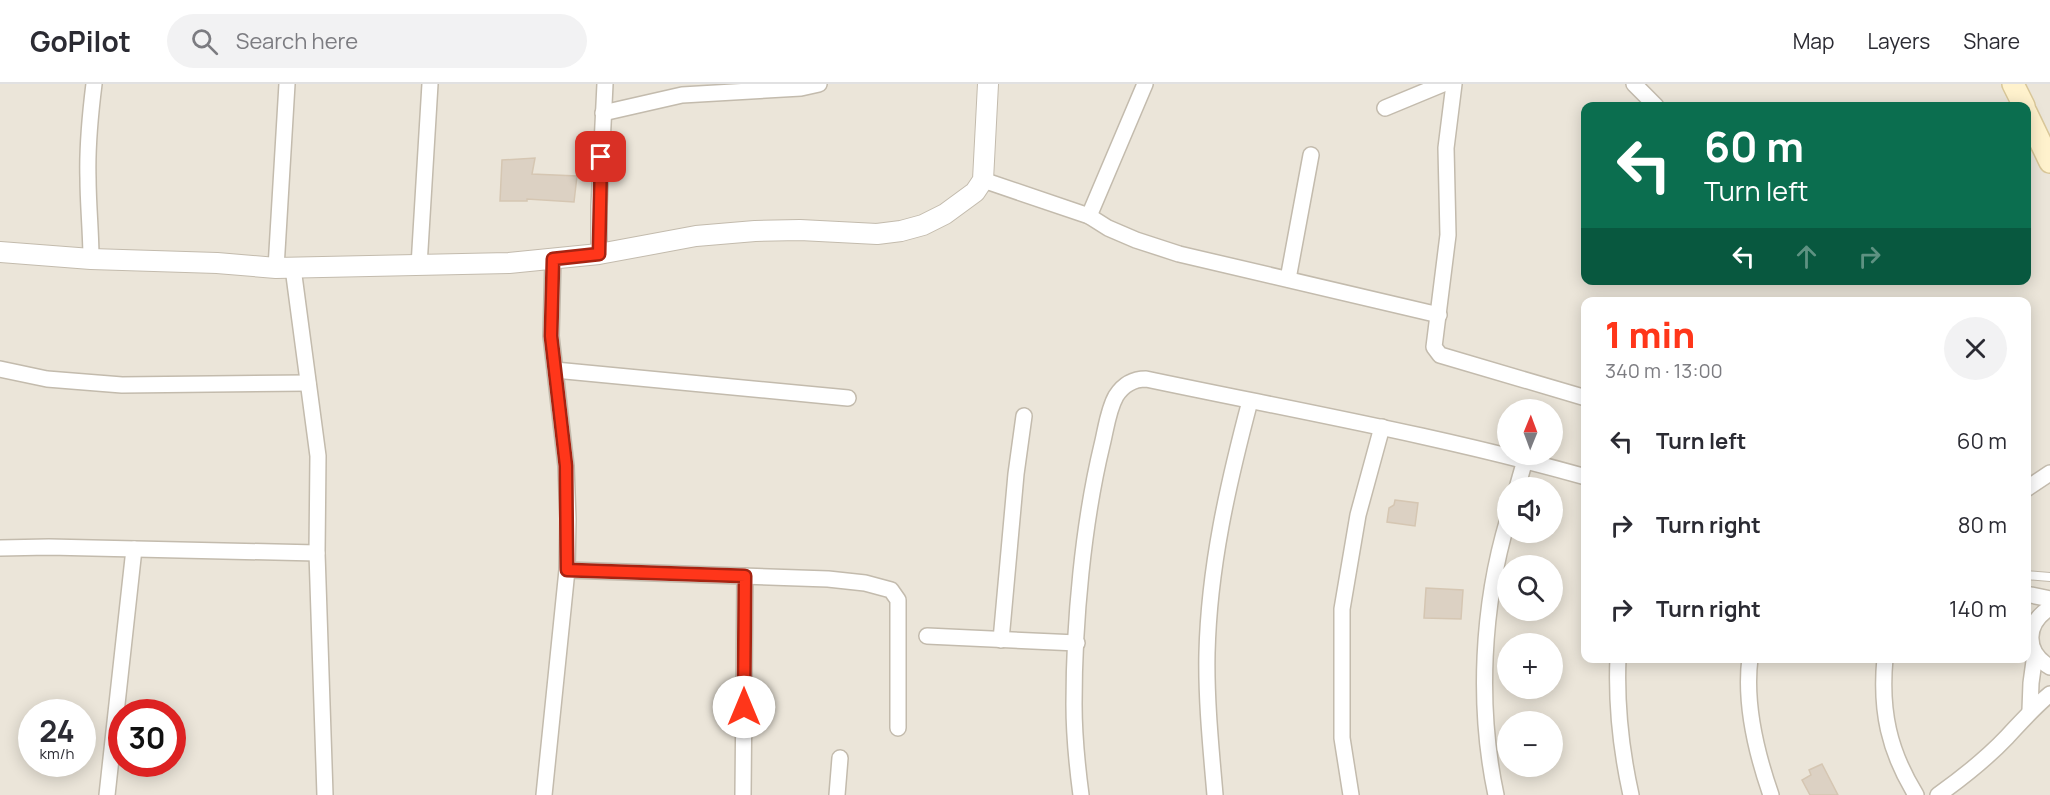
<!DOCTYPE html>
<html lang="en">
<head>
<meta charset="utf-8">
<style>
  :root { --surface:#fff; --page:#f2f2f3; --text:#2b2b33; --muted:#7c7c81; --line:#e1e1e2; --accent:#ff361a }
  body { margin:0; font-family:Manrope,sans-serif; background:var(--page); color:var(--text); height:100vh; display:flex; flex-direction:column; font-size:22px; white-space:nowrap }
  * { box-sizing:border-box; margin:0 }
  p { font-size:20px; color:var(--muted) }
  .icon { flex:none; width:33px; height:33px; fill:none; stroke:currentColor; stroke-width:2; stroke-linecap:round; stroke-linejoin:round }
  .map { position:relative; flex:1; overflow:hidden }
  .sheet { position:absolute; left:1581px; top:213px; width:450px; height:366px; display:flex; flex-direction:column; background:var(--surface); border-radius:12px; box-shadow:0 3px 15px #0003 }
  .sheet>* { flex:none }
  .hud { position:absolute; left:1581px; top:18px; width:450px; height:183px; border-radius:12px; box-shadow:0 3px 15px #0003; background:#0b6e4f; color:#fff; overflow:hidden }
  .needle { width:39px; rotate:1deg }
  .fabs { position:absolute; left:1497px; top:315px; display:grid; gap:12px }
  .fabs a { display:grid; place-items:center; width:66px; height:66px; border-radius:50%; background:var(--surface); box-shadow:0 3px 15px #0003; font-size:30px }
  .speed { position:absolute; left:18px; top:615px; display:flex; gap:12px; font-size:30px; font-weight:700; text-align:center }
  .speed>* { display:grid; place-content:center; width:78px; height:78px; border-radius:50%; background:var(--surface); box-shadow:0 3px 15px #0003; line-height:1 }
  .speed small { font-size:15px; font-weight:400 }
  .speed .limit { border:9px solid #d22; background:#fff; color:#111 }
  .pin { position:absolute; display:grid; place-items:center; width:51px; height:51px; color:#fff; margin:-26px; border-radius:12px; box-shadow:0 3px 9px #0006 }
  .me { position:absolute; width:66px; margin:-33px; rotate:0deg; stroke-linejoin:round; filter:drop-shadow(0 0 4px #0008) }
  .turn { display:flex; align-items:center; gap:21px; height:126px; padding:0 24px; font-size:27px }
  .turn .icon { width:78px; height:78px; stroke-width:2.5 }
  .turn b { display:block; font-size:42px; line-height:51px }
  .lanes { display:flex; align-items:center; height:57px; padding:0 24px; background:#0003; justify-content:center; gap:30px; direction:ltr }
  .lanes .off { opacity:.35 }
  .round { display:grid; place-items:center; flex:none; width:63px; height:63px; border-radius:32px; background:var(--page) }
  .overview { display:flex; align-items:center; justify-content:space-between; height:102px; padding:0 24px }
  h1 { font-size:36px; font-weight:800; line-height:45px; color:var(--accent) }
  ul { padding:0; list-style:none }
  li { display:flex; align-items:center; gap:18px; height:84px; padding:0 24px }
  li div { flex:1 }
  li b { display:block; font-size:22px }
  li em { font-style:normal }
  header { display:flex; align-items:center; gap:36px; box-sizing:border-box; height:84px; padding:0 30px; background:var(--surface); border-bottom:2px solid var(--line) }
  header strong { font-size:28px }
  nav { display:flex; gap:33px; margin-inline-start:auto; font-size:21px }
  .search { width:420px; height:54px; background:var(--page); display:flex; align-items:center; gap:15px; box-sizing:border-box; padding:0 21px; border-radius:33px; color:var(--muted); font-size:22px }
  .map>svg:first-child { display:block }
</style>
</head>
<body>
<header>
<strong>GoPilot</strong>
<div class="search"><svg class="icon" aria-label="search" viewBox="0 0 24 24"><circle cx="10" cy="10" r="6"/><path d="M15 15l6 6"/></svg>Search here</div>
<nav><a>Map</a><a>Layers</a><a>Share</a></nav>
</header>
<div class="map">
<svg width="2050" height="711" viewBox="0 0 2050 711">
  <rect width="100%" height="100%" fill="#f6f3eb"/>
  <path fill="#ebe5d9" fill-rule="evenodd" d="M 0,0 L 2050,0 L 2050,711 L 0,711 ZM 1586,22 L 2026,22 L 2026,196 L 1586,196 ZM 1586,218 L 2026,218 L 2026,574 L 1586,574 ZM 1508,326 L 1552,326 L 1552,370 L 1508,370 ZM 1508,404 L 1552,404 L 1552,448 L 1508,448 ZM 1508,482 L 1552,482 L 1552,526 L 1508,526 ZM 1508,560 L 1552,560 L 1552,604 L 1508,604 ZM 32,628 L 82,628 L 82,680 L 32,680 ZM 122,628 L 172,628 L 172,680 L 122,680 ZM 1508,638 L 1552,638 L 1552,682 L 1508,682 Z"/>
  <g fill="#dcd1c3" stroke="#d5c6b2" stroke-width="1.5">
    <polygon points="535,74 532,90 577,92 574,118 527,115 527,117 500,117 502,76"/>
    <polygon points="1395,416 1418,419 1415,442 1387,438 1389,424 1394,421"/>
    <polygon points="1426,504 1463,506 1461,535 1424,534"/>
    <polygon points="1822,680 1838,711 1810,711 1802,696 1811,691 1809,686"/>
  </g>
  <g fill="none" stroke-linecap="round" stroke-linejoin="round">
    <g stroke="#c3bbad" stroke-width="10">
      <polyline id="service" points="2026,491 2050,493"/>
    </g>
    <g stroke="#c3bbad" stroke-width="18">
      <g id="minor">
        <polyline points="1454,0 1446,64 1448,151 1434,263 1440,271 1586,314"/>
        <polyline points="1634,0 1656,22"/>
        <polyline points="1385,24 1443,0"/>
        <polyline points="603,29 682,11 801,4 819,0"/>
        <polyline points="983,96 1089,132 1108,144 1136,156 1179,170 1439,231"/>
        <polyline points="1089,132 1145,0"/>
        <polyline points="599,170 599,122 605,0"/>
        <path d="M 91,175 C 91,148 88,121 88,94 C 87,62 90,32 94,0"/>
        <polyline points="419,182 430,0"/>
        <polyline points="276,184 287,0"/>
        <polyline points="293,184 318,372 317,469 325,711"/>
        <polyline points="1288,195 1311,71"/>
        <polyline points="0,285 47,295 122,301 308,299"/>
        <polyline points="555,286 848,314"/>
        <polyline points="1517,404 1525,376"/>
        <polyline points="2026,405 2050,389"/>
        <polyline points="0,464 49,463 317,469"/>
        <polyline points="567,486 828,495 865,499 891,506 898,516 898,644"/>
        <polyline points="2026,510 2050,515"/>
        <path d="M 2050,524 C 2025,539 2024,568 2050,583"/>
        <polyline points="927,552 1077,559"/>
        <polyline points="1001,556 1016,390 1024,332"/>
        <path d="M 1618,574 C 1616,621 1621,666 1631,711"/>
        <path d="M 1750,574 C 1744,620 1756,668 1771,711"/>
        <path d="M 1885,574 C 1880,627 1889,667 1916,711"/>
        <polyline points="2030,626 2031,599 2035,570"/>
        <polyline points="107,711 134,465"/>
        <polyline points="544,711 567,486 568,435 566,382 551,252 553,175"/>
        <polyline points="743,711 745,492"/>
        <polyline points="837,711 840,674"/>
        <path d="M 1081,711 C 1077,681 1074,650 1074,620 C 1074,538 1083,440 1102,361 C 1106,345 1108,326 1116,312 C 1123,301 1133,295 1146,295 C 1293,326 1441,352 1586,393"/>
        <path d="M 1215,711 C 1211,664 1206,616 1207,569 C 1209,483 1228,400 1250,317"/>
        <polyline points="1351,711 1342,654 1342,525 1358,431 1382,343"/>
        <path d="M 1496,711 C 1477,622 1482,522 1508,435"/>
        <path d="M 1938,711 C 1962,694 1986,675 2007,653 C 2022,637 2033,624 2050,610"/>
      </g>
    </g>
    <g stroke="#c3bbad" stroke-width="22">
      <polyline id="tertiary" points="0,168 91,175 217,179 276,184 509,179 599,170 696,152 755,147 800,146 877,150 901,147 923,141 945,130 975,108 983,96 988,0"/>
    </g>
    <g stroke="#d9c799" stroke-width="24">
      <g id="secondary">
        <polyline points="2013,0 2024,22"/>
        <polyline points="2026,28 2050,78"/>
      </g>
    </g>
    <use href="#service" stroke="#fff" stroke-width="8"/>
    <use href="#minor" stroke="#fff" stroke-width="15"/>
    <use href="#tertiary" stroke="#fff" stroke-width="20"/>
    <use href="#secondary" stroke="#fff2cd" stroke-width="21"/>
  </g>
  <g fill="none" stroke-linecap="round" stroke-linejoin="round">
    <g stroke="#a62311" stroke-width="15">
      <polyline id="route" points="601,73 599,170 553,175 551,252 566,382 567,486 745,492 744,623"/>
    </g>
    <use href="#route" stroke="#ff361a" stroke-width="10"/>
  </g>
</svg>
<div class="fabs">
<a><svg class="needle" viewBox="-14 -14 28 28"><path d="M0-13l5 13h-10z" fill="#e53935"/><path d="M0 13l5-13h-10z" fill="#7c7c81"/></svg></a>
<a><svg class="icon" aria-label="sound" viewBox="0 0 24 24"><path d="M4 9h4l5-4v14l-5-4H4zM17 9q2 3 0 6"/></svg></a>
<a><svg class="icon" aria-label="search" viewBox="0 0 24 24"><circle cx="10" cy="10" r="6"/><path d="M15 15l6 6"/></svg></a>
<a>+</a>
<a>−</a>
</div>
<div class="speed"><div>24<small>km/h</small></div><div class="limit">30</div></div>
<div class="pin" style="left:601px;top:73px;background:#d93025"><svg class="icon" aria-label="arrive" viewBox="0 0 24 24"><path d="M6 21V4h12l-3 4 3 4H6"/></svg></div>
<svg class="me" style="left:744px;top:623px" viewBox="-20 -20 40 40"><circle r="19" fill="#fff"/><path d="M0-13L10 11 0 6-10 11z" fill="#ff361a"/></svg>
<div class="hud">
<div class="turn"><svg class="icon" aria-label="left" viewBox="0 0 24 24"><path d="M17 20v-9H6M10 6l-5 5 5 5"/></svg><div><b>60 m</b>Turn left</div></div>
<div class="lanes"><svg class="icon" aria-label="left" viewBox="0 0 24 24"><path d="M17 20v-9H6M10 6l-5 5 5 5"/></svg><svg class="icon off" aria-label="ahead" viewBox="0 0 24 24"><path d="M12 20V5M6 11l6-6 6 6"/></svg><svg class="icon off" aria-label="right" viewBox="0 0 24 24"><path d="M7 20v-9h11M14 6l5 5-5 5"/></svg></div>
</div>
<section class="sheet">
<div class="overview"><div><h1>1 min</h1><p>340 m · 13:00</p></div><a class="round"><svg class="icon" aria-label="close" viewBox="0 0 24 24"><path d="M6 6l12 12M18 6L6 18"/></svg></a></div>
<ul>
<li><svg class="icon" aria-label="left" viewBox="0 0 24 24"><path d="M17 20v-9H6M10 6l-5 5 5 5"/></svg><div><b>Turn left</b></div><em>60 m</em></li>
<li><svg class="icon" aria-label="right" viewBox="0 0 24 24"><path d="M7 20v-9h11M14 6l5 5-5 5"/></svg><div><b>Turn right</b></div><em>80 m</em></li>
<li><svg class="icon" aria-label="right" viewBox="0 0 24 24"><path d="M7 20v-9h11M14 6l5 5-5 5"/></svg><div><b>Turn right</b></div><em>140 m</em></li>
</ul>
</section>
</div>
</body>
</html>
